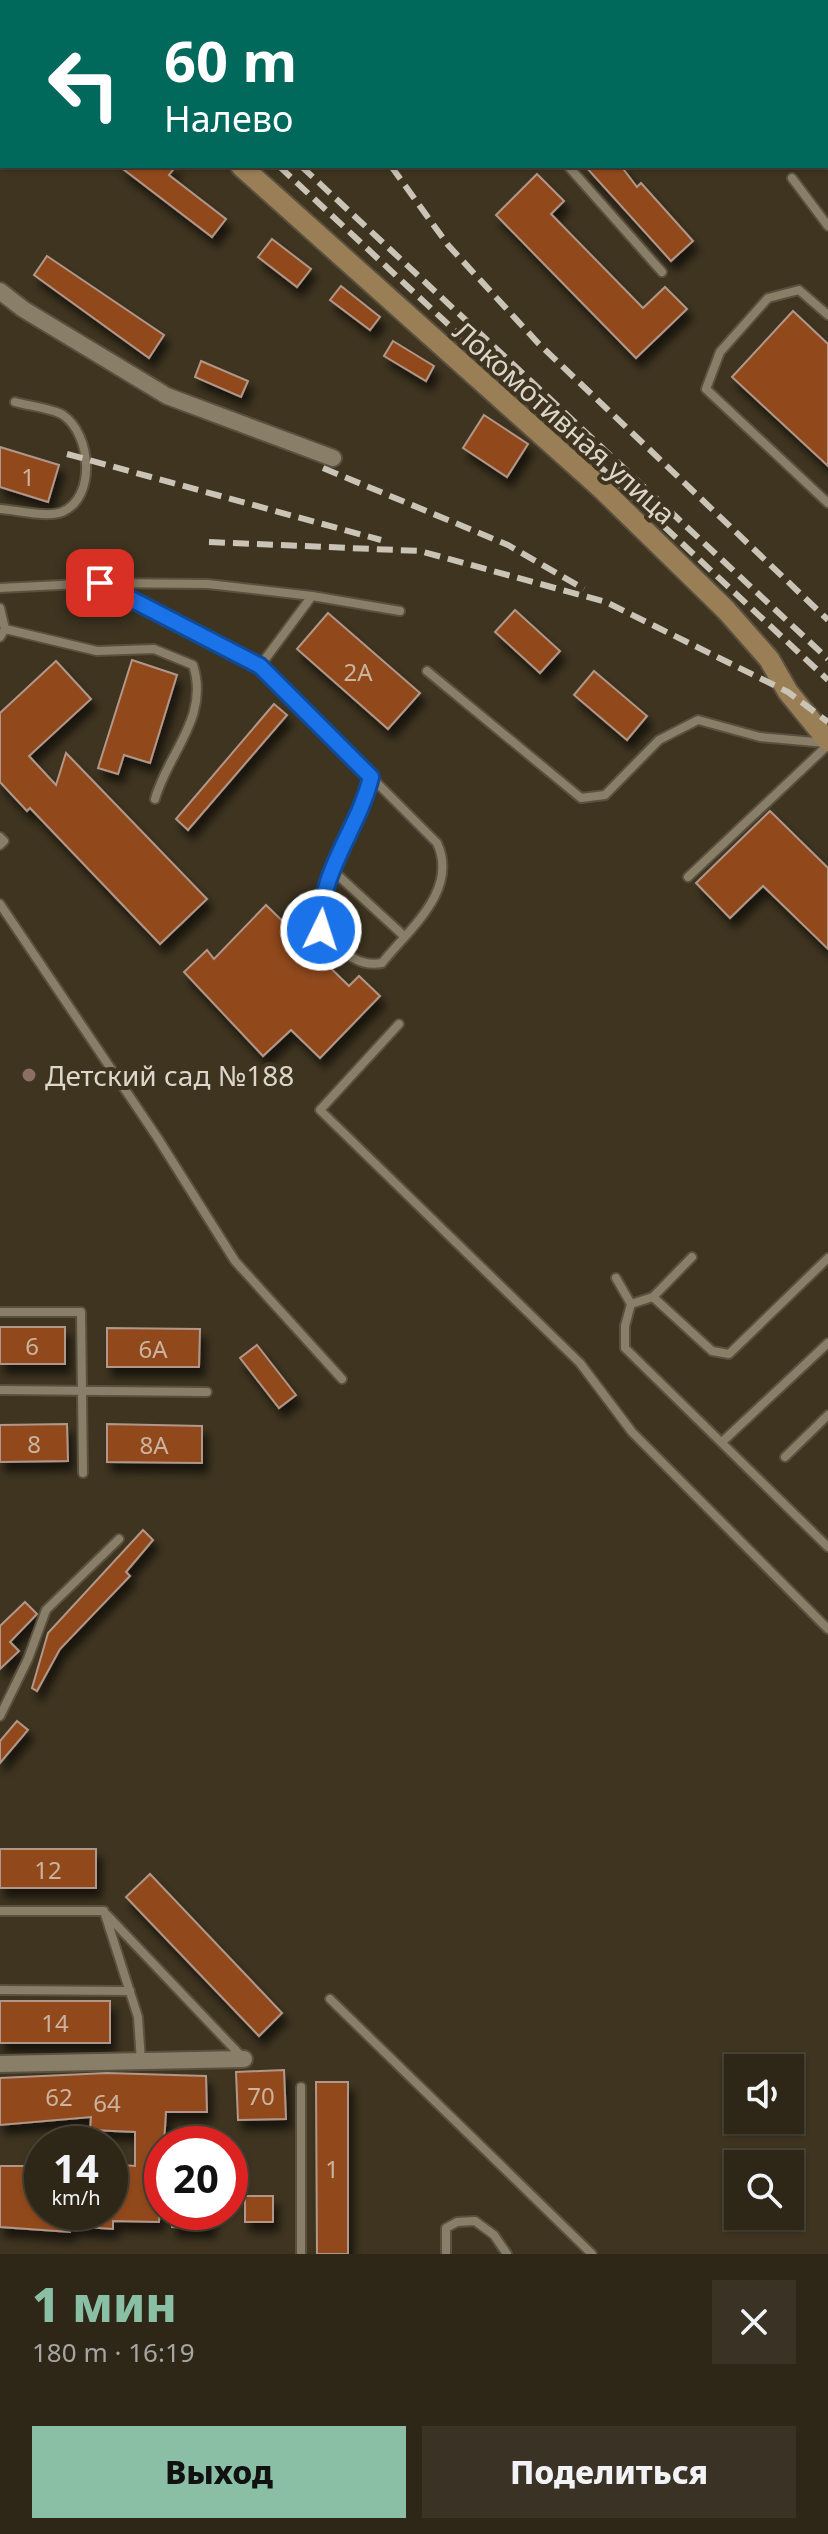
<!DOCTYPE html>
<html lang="ru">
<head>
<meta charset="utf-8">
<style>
  :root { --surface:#2e2718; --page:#3a3325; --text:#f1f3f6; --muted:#a7a5a2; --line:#494437; --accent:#8abfa5 }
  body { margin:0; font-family:"Noto Sans",sans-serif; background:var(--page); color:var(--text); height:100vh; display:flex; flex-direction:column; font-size:30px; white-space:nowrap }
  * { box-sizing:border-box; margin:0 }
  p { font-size:26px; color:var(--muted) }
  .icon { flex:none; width:44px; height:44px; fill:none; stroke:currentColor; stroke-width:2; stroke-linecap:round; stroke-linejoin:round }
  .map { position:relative; height:2254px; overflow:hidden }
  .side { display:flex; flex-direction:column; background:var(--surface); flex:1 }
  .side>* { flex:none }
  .hud { position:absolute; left:0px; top:0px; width:828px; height:168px; box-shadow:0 2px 6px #0004,0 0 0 2px var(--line); background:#00695c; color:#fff; overflow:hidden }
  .fabs { position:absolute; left:724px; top:2054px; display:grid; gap:16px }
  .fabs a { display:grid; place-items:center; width:80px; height:80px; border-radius:0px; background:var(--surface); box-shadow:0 2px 6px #0004,0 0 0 2px var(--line); font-size:40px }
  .speed { position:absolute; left:24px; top:2126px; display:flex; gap:16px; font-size:40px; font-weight:700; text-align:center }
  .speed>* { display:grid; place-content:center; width:104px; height:104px; border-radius:50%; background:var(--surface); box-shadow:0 2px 6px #0004,0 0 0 2px var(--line); line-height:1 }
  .speed small { font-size:20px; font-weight:400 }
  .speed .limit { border:12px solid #d22; background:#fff; color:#111 }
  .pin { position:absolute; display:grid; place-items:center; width:68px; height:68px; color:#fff; margin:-34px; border-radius:16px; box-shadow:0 4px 12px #0006 }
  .me { position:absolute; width:88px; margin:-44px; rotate:4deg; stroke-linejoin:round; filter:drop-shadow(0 0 6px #0008) }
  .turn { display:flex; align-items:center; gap:28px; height:168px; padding:0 32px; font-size:36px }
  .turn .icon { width:104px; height:104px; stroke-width:2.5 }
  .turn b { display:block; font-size:56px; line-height:68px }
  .round { display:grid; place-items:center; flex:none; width:84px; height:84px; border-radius:0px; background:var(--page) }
  .headline { display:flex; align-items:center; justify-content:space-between; height:136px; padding:0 32px }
  h1 { font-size:48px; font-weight:800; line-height:60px; color:var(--accent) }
  .button { display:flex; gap:16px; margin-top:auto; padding:16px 32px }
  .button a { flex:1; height:92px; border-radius:0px; background:var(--accent); color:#111; font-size:32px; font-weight:800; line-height:92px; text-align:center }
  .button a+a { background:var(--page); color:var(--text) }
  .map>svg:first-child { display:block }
</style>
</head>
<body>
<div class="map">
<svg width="828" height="2254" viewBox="0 0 828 2254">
  <defs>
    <filter id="shadow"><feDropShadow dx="5" dy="9" stdDeviation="4" flood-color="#0009"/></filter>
  </defs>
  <rect width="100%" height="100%" fill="#3e3420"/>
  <g fill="#91491d" stroke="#b1978a" stroke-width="2" filter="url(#shadow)">
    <polygon points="119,166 176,166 169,175 226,219 212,237"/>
    <polygon points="585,166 621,166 637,187 641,183 693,241 671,261"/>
    <polygon points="537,174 564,201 551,214 643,308 665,287 687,309 636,358 496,215"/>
    <polygon points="272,239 311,269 297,287 258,257"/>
    <polygon points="47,256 164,335 149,358 34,275"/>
    <polygon points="341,286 380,317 370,330 330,300"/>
    <polygon points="793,311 828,344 828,466 732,377"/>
    <polygon points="393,341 434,366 426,381 384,356"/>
    <polygon points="201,361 248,381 241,397 195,377"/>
    <polygon points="484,415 528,444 507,477 463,448"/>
    <polygon points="0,447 59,465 48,502 0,487"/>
    <polygon points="515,610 560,651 540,673 495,632"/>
    <polygon points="328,613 420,693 388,729 297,649"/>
    <polygon points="132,660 177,675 150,763 124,755 118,774 98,768"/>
    <polygon points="56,661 91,699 29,756 56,785 66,753 207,899 160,944 30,808 27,811 0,782 0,713"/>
    <polygon points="594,671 647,716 627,740 574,695"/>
    <polygon points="274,704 287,715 188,830 176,819"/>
    <polygon points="770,811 828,868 828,949 763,886 730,918 696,883"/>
    <polygon points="266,905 349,986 359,976 380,996 320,1058 291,1030 263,1056 184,972 207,950 214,959"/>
    <rect x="0" y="1327" width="65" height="37"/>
    <polygon points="107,1328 200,1329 199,1367 107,1367"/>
    <polygon points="257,1345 296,1395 279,1408 240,1358"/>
    <polygon points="67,1424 68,1461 0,1462 0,1425"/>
    <polygon points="107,1424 202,1426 202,1463 107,1462"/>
    <polygon points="143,1530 153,1540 126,1572 130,1576 60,1649 37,1691 32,1688 48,1633"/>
    <polygon points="25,1602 37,1614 10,1642 19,1651 0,1669 0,1626"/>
    <polygon points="17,1721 28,1730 0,1763 0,1741"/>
    <rect x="0" y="1849" width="96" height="39"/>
    <polygon points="150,1874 282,2013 259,2036 126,1897"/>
    <rect x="0" y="2001" width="110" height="42"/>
    <polygon points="284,2070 286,2119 238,2120 236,2072"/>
    <polygon points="107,2073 206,2076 207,2112 166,2112 159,2222 113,2221 113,2229 70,2226 70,2232 0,2227 0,2166 42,2166 42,2212 110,2212 110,2164 135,2166 135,2132 90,2130 91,2117 0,2125 0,2078"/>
    <polygon points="316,2082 348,2082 348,2254 317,2254"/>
    <rect x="245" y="2196" width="28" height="26"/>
    <polygon points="172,2212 211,2212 210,2228 172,2227"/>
  </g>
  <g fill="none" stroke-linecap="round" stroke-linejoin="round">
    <g stroke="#59503f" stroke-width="12">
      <g id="lane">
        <polyline points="475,0 476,2"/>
        <polyline points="568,166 662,272"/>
        <polyline points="792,178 828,226"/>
        <polyline points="828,315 799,290 768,298 720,352 706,389 828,503"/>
        <path d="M 0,509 C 17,510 47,518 62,512 C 97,497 91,434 63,415 C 51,408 29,406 15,402"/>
        <polyline points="102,583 208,584 312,596"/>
        <polyline points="0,588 100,583 260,666 312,596 400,611"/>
        <polyline points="0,608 5,629 0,637"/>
        <path d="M 5,629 L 97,651 L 154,649 L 193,665 C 210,717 168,753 155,799"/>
        <path d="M 260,666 L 437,843 C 459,890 410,928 382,963 C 355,968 340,948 321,930 C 318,872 358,831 371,777"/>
        <polyline points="427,671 581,798 605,795 659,740 698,720 760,737 826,743"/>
        <polyline points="0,837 4,841 0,845"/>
        <polyline points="331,869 404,936"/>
        <polyline points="688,877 828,745"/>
        <polyline points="0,904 157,1137 235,1261 342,1379"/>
        <polyline points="399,1024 320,1110 580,1363 632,1432 828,1629"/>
        <polyline points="692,1257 653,1297 631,1304 625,1326 625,1348 828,1547"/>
        <polyline points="616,1278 631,1304"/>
        <polyline points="653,1297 712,1351 729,1354 828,1258"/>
        <polyline points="0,1312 81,1312 83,1473"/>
        <polyline points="0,1390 207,1392"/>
        <polyline points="722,1442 828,1343"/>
        <polyline points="785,1457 828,1415"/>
        <polyline points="0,1716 28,1659 46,1610 119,1539"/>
        <polyline points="0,1911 104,1911 138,2017 141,2062"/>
        <polyline points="107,1915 244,2059"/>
        <polyline points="0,1990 130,1991"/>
        <polyline points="330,1999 592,2254"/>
        <polyline points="301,2087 301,2254"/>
        <polyline points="446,2254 446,2228 457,2222 475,2221 494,2235 507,2254"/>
      </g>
    </g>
    <g stroke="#59503f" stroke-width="20">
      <g id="street">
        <polyline points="139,0 142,2"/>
        <polyline points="0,291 23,309 167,396 333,458"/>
        <polyline points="0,2064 244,2059"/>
      </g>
    </g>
    <g stroke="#59503f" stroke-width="24">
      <g id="secondary">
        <polyline points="32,0 35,2"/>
        <polyline points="241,166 601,488 726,610 769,659 788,692 828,741"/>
      </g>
    </g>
    <use href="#lane" stroke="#897e68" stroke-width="8"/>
    <use href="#street" stroke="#897e68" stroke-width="16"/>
    <use href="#secondary" stroke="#9a7f56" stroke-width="20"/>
    <g stroke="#cac4b7" stroke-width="6" stroke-dasharray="16 8" stroke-linecap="butt">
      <polyline points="88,0 90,2"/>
      <polyline points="111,0 113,2"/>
      <polyline points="306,0 307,2"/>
      <polyline points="279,166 828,680"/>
      <polyline points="301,166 828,659"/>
      <polyline points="391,166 448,245 538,343 828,620"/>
      <polyline points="67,454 381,540"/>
      <polyline points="323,468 508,545 584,589"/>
      <polyline points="209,542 420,551 606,602 788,692 828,722"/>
    </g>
  </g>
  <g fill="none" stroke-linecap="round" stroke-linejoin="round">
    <g stroke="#114b97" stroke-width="20">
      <path id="route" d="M 100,583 L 260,666 L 371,777 C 358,831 318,872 321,930"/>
    </g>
    <use href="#route" stroke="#1a73e8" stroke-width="14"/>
  </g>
  <circle fill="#8d6e63" stroke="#3e3420" stroke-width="3" cx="29" cy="1075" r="8"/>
  <g text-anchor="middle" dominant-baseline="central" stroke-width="8" stroke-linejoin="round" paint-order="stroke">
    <g font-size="24" fill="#cab4a0">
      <text x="28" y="476">1</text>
      <text x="358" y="671">2А</text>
      <text x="32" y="1345">6</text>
      <text x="153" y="1348">6А</text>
      <text x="34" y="1443">8</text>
      <text x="154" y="1444">8А</text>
      <text x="48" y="1869">12</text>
      <text x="55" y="2022">14</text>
      <text x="261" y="2095">70</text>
      <text x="59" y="2096">62</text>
      <text x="107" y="2102">64</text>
      <text x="332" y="2168">1</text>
    </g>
    <g font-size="28" fill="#ddd7cb" stroke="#3e3420">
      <text transform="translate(565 422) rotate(42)">Локомотивная улица</text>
    </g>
    <g font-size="28" fill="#ddd7cb" stroke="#3e3420" text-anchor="start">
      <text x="45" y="1075">Детский сад №188</text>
    </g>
  </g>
</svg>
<div class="fabs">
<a><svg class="icon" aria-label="sound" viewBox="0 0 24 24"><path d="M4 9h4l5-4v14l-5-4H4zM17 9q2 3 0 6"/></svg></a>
<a><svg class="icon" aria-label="search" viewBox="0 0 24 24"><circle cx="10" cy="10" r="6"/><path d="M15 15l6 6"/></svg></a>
</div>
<div class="speed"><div>14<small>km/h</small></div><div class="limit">20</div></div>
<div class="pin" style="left:100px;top:583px;background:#d93025"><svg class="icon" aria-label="arrive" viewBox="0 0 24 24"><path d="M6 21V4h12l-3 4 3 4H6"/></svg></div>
<svg class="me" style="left:321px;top:930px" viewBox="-20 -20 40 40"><circle r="17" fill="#1a73e8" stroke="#fff" stroke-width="3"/><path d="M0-11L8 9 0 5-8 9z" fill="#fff"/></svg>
<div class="hud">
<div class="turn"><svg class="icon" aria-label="left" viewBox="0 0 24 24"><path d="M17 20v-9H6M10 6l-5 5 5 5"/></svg><div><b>60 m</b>Налево</div></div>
</div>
</div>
<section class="side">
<div class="headline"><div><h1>1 мин</h1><p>180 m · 16:19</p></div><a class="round"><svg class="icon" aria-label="close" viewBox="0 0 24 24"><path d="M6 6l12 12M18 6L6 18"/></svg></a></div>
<div class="button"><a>Выход</a><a>Поделиться</a></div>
</section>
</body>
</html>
